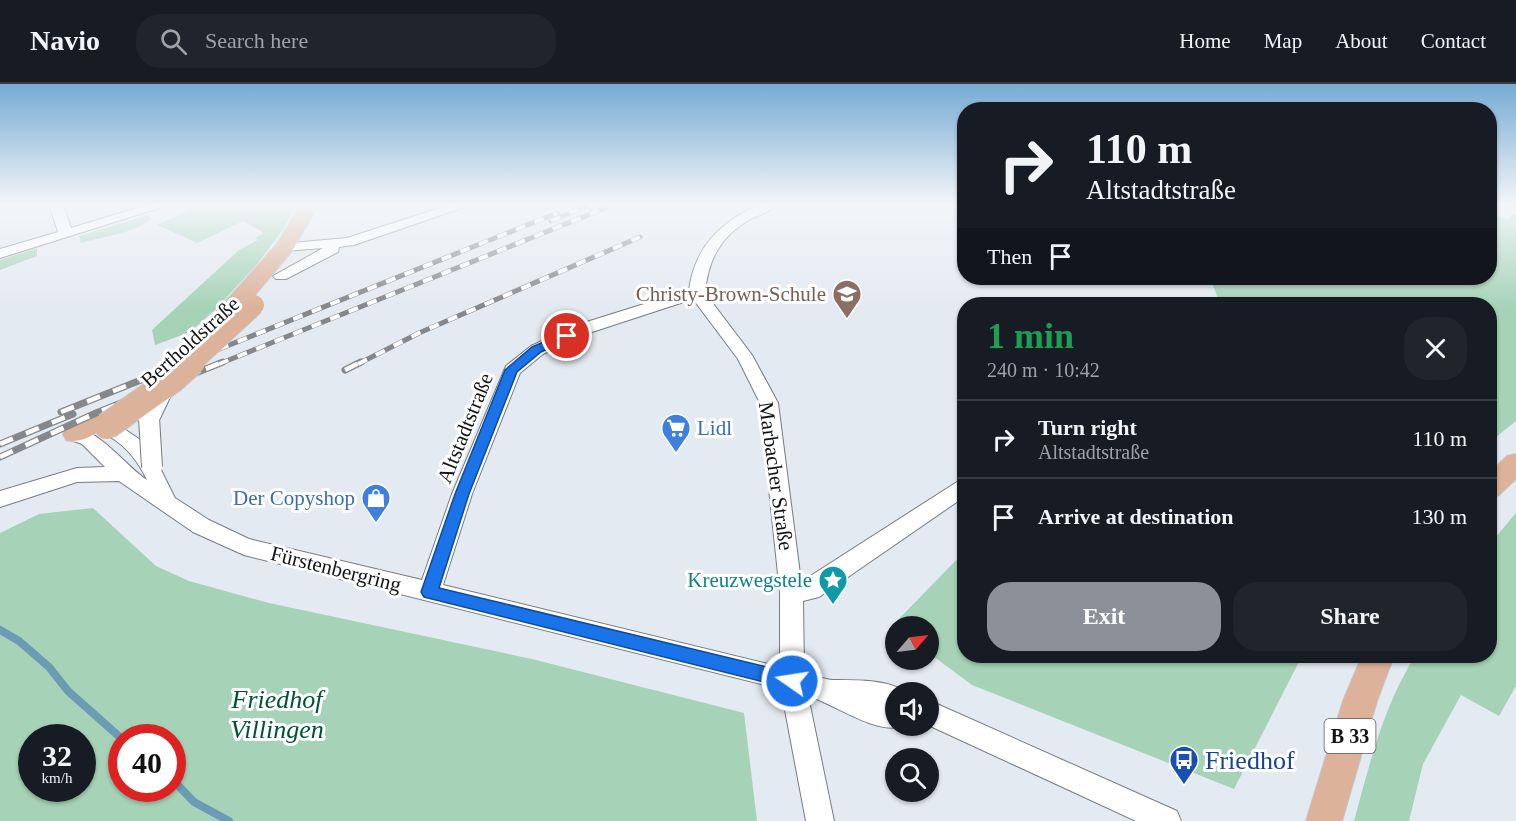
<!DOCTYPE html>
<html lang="en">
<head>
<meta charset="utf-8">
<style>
  :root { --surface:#171b24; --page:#20242c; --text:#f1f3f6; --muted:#9ea1a6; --line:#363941; --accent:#8c9099 }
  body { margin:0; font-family:Georgia,serif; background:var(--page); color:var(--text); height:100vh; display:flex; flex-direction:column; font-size:22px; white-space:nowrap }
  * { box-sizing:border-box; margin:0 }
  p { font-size:20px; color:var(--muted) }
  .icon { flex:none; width:33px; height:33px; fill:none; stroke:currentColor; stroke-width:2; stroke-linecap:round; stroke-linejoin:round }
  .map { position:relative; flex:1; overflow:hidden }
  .drawer { position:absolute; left:957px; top:213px; width:540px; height:366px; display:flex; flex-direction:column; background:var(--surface); border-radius:24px; box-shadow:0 2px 4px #0004 }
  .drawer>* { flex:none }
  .guide { position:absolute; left:957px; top:18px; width:540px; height:183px; border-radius:24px; box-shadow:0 2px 4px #0004; background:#171b24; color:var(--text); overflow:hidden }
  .needle { width:39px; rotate:62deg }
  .tools { position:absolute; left:885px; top:532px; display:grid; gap:12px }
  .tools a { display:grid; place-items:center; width:54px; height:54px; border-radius:50%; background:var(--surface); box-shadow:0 2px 4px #0004; font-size:30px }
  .speed { position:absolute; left:18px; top:640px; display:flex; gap:12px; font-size:30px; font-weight:700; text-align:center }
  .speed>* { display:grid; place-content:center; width:78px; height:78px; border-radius:50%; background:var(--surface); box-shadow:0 2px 4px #0004; line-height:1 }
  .speed small { font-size:15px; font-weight:400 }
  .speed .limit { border:9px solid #d22; background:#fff; color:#111 }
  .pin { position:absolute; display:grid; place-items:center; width:51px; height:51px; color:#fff; margin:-26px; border:3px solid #fff; border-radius:50%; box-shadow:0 2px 6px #0007 }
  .me { position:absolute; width:66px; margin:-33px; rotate:283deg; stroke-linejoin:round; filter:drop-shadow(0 0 4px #0008) }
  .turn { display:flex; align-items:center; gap:21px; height:126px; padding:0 30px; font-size:27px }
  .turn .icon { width:78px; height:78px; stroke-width:2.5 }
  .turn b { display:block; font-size:42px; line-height:51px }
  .then { display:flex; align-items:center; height:57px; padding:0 30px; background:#0003; gap:12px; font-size:22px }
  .round { display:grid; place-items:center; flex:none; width:63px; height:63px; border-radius:24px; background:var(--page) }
  .headline { display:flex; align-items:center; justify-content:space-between; height:102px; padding:0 30px }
  h1 { font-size:36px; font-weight:700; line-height:45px; color:#1e9e55 }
  .primary-button { display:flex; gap:12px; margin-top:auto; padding:12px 30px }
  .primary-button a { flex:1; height:69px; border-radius:24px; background:var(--accent); color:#fff; font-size:24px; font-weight:700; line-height:69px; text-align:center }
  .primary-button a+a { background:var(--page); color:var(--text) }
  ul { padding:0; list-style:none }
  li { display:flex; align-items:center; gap:18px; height:78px; padding:0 30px; border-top:2px solid var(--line) }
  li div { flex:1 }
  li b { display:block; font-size:22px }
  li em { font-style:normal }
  header { display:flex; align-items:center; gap:36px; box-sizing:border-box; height:84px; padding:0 30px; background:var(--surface); border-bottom:2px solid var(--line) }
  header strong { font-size:28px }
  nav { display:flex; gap:33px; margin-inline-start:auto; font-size:21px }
  .search { width:420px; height:54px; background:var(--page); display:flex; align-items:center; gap:15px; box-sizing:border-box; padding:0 21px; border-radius:24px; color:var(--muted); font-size:22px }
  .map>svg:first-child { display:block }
</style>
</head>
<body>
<header>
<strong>Navio</strong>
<div class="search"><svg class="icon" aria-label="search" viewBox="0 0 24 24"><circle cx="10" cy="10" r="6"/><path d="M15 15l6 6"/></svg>Search here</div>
<nav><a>Home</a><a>Map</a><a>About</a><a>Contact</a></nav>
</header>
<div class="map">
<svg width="1516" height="737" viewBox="0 0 1516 737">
  <rect width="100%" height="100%" fill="#e4eaf1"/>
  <g fill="#a6d3b7" fill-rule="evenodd">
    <polygon points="192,120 297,120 283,145 258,179 216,225 190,248 155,261 152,246 239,166 258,156 255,154 264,149 243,137 197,159 157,141 187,127"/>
    <polygon points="1490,130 1507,136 1513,130 1516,131 1516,337 1490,358 1490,220 1220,220 1212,199 1201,194 1490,194"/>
    <path d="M 148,131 L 151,135 C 134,149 102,153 81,159 L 79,152 Z"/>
    <polygon points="37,164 37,172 0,186 0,176"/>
    <path d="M 93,424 L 156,482 L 189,497 L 269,519 L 532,575 L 744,629 L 757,737 L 0,737 L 0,449 L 39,430 ZM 32,654 L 82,654 L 82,705 L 32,705 ZM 122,654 L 172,654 L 172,705 L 122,705 Z"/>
    <path d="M 1516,429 L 1516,602 L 1499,632 L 1461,611 L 1423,680 L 1409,737 L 1354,737 C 1370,679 1383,623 1415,572 L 1490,572 L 1490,460 Z"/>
    <polygon points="964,468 964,572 1302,572 1234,705 972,601 929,569 928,543 895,545 892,542"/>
  </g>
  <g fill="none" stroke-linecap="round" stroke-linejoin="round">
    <g stroke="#6d9bb4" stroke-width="8">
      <polyline points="0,546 19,557 49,583 68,607 122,655"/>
      <polyline points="172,695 194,718 229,737"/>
    </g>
    <g stroke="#767c82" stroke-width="2">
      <g id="minor">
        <polygon points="49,120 63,120 71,144 150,120 172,120 0,174 0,165 58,148"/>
        <polygon points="452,120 473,120 354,161 339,163 338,168 286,195 276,195 273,192 323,164 285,167 278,163 280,160 347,154"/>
        <path d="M 760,120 L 778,120 C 771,128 758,131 749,136 C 720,153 708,176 705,209 L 752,271 L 778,319 L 801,498 L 957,398 L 964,396 L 964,413 L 819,513 L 803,517 L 804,589 C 813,591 823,595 832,596 C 852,596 891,595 906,609 L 896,609 L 896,642 L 904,642 C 877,652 833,619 808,612 L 834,737 L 806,737 L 781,605 L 244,471 L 193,448 L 119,397 L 77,398 L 0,423 L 0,407 L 77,384 L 105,383 L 82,360 L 68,355 L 65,350 L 68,345 C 94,338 125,382 147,396 C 139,379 128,364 112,354 C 104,349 91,347 87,339 L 89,334 L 96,333 L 117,340 L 139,355 L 155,374 L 175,414 L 209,436 L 249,455 L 422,496 L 452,410 L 506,282 L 531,262 L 577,241 L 689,206 C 695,162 721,138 760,120 ZM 693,215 L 738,275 L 760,319 L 780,509 L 780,583 L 443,501 L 472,410 L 520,289 L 543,270 L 589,249 Z"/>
        <polygon points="955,120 964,120 964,133 959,132"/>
        <polygon points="928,616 1177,727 1181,737 1136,737 928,641"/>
      </g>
    </g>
    <g stroke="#c6c6c7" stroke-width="2">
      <g id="major">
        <polygon points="301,120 319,120 292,167 233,237 217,237 214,232 217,227 277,160"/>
        <path d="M 93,330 L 102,332 L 105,338 C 97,351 81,360 66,356 L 63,350 L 66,344 Z"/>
        <polygon points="1516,370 1516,395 1499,411 1490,414 1490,389 1507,372"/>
        <polygon points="1362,572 1394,572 1377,617 1342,737 1306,737 1343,617"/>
      </g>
    </g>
    <use href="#minor" fill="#fff" fill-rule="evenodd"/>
    <use href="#major" fill="#ddb29a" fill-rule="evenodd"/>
    <g stroke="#84888d" stroke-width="5">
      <g id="rail-far1">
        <polyline points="0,124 12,120"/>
        <polyline points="551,137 590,120"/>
        <polyline points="182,280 557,129"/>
        <polyline points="219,280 615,120"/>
        <polyline points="358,280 419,249 640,153"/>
      </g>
    </g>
    <g stroke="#84888d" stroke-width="7">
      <g id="rail">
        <polyline points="345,286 361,278"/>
        <polyline points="61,328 186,278"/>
        <polyline points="0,360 73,330"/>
        <polyline points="0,373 96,329 223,278"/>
      </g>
    </g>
    <use href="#rail-far1" stroke="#fff" stroke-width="4" stroke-dasharray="10" stroke-linecap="butt"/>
    <use href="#rail" stroke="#fff" stroke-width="4.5" stroke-dasharray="14" stroke-linecap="butt"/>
    <g stroke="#767c82" stroke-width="22" stroke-linecap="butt">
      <polyline id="minor-bridge" points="152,383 149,334 162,307"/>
    </g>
    <g stroke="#c6c6c7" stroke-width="22" stroke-linecap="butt">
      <polyline id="major-bridge-far1" points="190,280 254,221"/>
    </g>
    <g stroke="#c6c6c7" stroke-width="28" stroke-linecap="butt">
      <polyline id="major-bridge" points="107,342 172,296 192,278"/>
    </g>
    <use href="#minor-bridge" stroke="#fff" stroke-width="20"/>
    <use href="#major-bridge-far1" stroke="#ddb29a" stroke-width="20"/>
    <use href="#major-bridge" stroke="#ddb29a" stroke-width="26"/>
  </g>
  <linearGradient id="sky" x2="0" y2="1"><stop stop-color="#77aad3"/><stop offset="0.54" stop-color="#f3f6f9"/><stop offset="1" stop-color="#f3f6f9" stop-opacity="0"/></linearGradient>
  <rect width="1516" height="223" fill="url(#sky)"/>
  <polygon fill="#1a73e8" stroke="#114b97" stroke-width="1.5" points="567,248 573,252 571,254 541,268 517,288 469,410 439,504 792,589 798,592 801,597 798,603 792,605 424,513 421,508 455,410 505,286 532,263"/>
  <defs>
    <g id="school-pin" transform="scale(1.5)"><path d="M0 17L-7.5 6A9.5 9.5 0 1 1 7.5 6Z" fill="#8d6e63" stroke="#fff"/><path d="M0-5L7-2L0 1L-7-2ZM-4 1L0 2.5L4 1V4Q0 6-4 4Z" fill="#fff"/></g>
    <g id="supermarket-pin" transform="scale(1.5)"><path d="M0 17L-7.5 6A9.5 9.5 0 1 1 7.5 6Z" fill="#3f7fe0" stroke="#fff"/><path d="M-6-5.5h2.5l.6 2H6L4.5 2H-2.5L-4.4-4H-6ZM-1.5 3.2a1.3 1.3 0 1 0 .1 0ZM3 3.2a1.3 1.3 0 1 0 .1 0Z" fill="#fff"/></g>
    <g id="shop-pin" transform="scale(1.5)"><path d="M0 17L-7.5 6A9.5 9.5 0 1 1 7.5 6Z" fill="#3f7fe0" stroke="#fff"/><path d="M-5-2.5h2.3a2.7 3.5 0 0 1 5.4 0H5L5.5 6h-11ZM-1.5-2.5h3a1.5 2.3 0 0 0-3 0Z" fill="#fff"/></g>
    <g id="sight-pin" transform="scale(1.5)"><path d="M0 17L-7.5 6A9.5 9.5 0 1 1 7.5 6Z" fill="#0f9aa8" stroke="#fff"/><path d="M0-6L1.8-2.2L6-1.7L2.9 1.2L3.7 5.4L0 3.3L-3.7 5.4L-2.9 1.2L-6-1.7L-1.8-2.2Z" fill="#fff"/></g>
    <g id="bus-pin" transform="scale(1.5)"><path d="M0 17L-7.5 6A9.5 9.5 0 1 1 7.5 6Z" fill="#1a4fb4" stroke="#fff"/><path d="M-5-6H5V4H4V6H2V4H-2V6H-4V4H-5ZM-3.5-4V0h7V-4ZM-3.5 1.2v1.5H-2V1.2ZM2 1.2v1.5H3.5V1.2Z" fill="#fff"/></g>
  </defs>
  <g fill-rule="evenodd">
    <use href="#school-pin" x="847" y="210"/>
    <use href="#supermarket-pin" x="676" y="344"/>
    <use href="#shop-pin" x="376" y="414"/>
    <use href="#sight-pin" x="833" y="496"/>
    <use href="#bus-pin" x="1184" y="676"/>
  </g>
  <g text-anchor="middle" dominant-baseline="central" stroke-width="6" stroke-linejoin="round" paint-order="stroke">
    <rect fill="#fff" stroke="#58595a" stroke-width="1.5" x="1324.5" y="635" width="51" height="34" rx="4.5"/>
    <g font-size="20" font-weight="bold" fill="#101214">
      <text x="1350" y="652">B 33</text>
    </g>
    <g font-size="21" fill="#785e54" stroke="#fff" text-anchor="end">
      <text x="826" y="210">Christy-Brown-Schule</text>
    </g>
    <g font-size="21" fill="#101214" stroke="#fff">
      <text transform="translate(190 258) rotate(-42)">Bertholdstraße</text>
      <text transform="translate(465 344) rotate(-68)">Altstadtstraße</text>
      <text transform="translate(776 392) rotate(82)">Marbacher Straße</text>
      <text transform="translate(336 485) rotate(14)">Fürstenbergring</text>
    </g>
    <g font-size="21" fill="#366cbe" stroke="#fff" text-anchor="start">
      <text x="697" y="344">Lidl</text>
      <text x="355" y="414" text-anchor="end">Der Copyshop</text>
    </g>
    <g font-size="21" fill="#0d838f" stroke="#fff" text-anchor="end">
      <text x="812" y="496">Kreuzwegstele</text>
    </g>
    <g font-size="26" font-style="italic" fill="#005330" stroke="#fff">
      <text x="277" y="615">Friedhof<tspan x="277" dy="30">Villingen</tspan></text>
    </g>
    <g font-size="26" fill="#164399" stroke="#fff" text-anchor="start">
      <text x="1205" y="676">Friedhof</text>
    </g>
  </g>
</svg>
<div class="tools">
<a><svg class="needle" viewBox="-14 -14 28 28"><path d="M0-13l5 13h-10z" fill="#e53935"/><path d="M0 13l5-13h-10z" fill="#9ea1a6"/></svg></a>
<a><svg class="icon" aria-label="sound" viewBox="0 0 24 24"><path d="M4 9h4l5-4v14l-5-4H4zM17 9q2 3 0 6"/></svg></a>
<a><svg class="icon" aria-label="search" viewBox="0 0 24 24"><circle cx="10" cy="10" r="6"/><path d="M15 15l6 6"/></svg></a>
</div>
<div class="speed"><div>32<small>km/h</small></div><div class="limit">40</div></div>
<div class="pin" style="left:567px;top:252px;background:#d93025"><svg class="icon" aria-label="arrive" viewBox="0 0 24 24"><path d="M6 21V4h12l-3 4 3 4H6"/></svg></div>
<svg class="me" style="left:792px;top:597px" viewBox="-20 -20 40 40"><circle r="17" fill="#1a73e8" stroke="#fff" stroke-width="3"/><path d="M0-11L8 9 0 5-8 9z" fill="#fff"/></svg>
<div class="guide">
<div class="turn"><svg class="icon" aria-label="right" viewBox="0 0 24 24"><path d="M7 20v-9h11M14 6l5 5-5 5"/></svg><div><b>110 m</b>Altstadtstraße</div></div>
<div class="then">Then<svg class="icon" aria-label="arrive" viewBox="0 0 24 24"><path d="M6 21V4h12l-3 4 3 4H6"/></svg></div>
</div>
<section class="drawer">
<div class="headline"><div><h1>1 min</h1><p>240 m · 10:42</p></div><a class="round"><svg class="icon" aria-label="close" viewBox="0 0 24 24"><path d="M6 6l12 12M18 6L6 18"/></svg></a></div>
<ul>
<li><svg class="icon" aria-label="right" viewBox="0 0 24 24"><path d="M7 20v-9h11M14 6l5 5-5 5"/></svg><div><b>Turn right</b><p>Altstadtstraße</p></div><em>110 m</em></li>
<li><svg class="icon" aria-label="arrive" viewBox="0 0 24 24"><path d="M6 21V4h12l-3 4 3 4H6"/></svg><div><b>Arrive at destination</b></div><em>130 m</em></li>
</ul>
<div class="primary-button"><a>Exit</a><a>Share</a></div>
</section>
</div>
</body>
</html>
